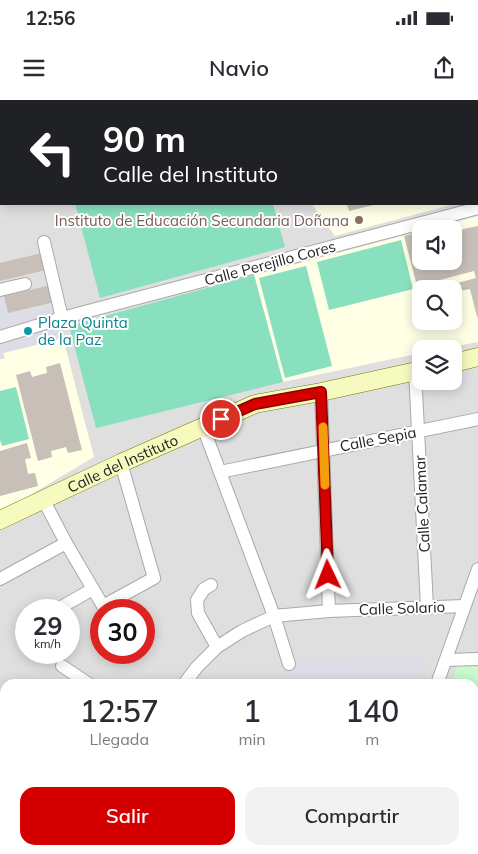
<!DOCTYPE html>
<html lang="es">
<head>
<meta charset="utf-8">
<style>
  :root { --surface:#fff; --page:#f2f2f3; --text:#2b2b33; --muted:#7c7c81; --accent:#d40000 }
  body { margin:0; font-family:Mulish,sans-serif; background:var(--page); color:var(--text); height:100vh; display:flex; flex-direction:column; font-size:19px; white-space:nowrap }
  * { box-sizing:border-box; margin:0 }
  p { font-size:16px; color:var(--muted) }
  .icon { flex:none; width:28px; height:28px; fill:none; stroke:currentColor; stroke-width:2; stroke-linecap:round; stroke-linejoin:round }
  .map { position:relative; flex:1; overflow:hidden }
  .sheet { position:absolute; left:0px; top:579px; width:479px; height:176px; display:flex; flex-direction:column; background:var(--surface); border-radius:15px 15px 0 0; box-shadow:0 2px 12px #0003 }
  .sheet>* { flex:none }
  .hud { position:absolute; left:0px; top:0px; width:479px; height:105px; box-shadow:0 2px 12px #0003; background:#202124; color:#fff; overflow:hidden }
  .tools { position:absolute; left:412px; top:120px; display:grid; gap:10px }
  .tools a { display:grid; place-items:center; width:50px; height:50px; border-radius:10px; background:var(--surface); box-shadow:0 2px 12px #0003; font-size:25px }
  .speed { position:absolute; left:15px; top:499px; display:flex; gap:10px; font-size:25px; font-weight:700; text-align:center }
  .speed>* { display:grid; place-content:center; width:65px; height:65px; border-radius:50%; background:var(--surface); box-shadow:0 2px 12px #0003; line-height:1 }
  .speed small { font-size:12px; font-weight:400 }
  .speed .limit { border:8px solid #d22; background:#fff; color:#111 }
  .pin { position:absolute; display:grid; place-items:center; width:42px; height:42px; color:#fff; margin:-21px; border:2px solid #fff; border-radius:50%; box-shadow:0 1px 5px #0007 }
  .me { position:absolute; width:55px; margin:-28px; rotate:358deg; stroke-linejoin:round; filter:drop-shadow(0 0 4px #0008) }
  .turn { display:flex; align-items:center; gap:18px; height:105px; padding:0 20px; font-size:22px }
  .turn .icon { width:65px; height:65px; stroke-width:2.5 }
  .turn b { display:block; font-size:35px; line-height:42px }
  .eta { display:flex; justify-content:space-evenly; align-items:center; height:85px; text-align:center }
  .eta b { font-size:30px; font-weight:600; line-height:35px }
  .cta { display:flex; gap:10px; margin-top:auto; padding:10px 20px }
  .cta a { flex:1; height:58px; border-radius:15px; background:var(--accent); color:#fff; font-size:20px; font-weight:600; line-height:58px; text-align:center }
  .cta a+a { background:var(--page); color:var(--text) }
  .status { display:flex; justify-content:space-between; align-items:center; height:35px; padding:0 25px; background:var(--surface); direction:ltr }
  .status svg { height:14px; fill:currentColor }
  header { display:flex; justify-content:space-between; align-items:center; height:65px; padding:0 20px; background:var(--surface); font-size:22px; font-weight:600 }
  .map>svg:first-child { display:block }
</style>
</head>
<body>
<div class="status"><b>12:56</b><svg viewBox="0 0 49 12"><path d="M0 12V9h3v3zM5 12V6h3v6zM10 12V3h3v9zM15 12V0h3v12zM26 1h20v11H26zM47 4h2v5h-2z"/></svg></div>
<header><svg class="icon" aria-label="menu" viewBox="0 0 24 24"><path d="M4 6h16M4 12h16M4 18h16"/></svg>Navio<svg class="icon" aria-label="share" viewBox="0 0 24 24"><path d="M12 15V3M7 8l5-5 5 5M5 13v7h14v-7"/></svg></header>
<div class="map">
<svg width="478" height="754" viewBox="0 0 478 754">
  <rect width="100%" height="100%" fill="#f2efe9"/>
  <path fill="#e0dfdf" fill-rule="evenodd" d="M 0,0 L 478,0 L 478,754 L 0,754 ZM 1,1 L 478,1 L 478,104 L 1,104 ZM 421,129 L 454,129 L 454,161 L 421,161 ZM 421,189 L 454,189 L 454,221 L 421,221 ZM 421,249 L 454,249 L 454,281 L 421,281 ZM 26,510 L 69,510 L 69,552 L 26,552 ZM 101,510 L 144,510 L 144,552 L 101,552 ZM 5,584 L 474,584 L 474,750 L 5,750 Z"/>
  <g fill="#ffffe5" fill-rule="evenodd">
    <polygon points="261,0 478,0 478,97 478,1"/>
    <polygon points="312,104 454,104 335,136"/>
    <path d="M 478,116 L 478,242 L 441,249 L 421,249 L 421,253 L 283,282 L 254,175 L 421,131 L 421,161 L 454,161 L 454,129 L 431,129 ZM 421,189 L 454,189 L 454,221 L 421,221 Z"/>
    <polygon points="63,238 94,357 0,413 0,259 5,258 3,253"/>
  </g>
  <polygon fill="#c8facc" points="461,555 478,555 478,606 474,606 474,584 451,584"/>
  <g fill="#88e0be">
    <polygon points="75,104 273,104 285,147 100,198"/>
    <polygon points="401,140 413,189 329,210 317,162"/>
    <polygon points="306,166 332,266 285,278 259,178"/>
    <polygon points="254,175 283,282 96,328 69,226"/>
    <polygon points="16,287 29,339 2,346 0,340 0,291"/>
  </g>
  <g fill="#dddde8">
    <polygon points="0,185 8,216 51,206 56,221 57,240 3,253 5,258 0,259"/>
    <polygon points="428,557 417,584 289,584 282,566 306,559"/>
  </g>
  <g fill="#c7bfb8">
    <polygon points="347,104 377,104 349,111"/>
    <polygon points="478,126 478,217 477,217 470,189 454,192 454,189 439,188 476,178 474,171 417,186 404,136 412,134 414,141 421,139 421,161 454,161 454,131"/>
    <polygon points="42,153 46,170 0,181 0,163"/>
    <polygon points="51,185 55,202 8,213 4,196"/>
    <polygon points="60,263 82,350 68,353 66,347 51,351 52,357 38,361 16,275 30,271 32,277 47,273 46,267"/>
    <polygon points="27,343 31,358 25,359 28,374 35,373 38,386 0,396 0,351"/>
  </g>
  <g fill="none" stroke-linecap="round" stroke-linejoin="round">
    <g stroke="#a9a9a9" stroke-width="14">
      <g id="street">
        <polyline points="178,1 181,0"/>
        <polyline points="44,142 62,218"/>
        <polyline points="0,190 25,184"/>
        <polyline points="0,237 62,218 478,108"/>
        <polyline points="415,271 427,507"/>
        <polyline points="321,292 329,511"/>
        <polyline points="203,327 274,516 289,564"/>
        <polyline points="220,372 478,319"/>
        <polyline points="43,399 66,443 103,506 154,478 121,363"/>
        <polyline points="0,479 66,443"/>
        <polyline points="211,485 204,489 197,500 198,513 217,547"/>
        <polyline points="56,510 93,489"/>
        <polyline points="22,529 26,527"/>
        <polyline points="446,560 478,559"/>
        <polyline points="62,566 89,584"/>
        <polyline points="184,584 197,567 217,547 242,531 274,516 329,511 464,506"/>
        <polyline points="437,584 478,469"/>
        <polyline points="0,615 5,619"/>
        <polyline points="180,750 183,754"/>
        <polyline points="453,750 469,754"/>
        <polyline points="152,754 155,750"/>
      </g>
    </g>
    <g stroke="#707d05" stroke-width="19">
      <g id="secondary">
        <polyline points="454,263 478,257"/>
        <path id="s1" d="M 0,420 L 121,363 L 255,304 L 321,292 L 421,270"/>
      </g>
    </g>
    <use href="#street" stroke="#fff" stroke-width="12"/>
    <use href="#secondary" stroke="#f7fabf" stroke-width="18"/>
  </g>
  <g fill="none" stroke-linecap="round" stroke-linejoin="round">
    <g stroke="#8a0000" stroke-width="12">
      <polyline id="route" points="221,319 255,304 321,292 328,475"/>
    </g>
    <use href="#route" stroke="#d40000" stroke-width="9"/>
    <polyline stroke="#f59e0b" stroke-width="9" points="323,327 325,385"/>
  </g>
  <circle fill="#8d6e63" stroke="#fff" stroke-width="2" cx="359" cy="120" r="5"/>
  <circle fill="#0f9aa8" stroke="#fff" stroke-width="2" cx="28" cy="231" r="5"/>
  <g text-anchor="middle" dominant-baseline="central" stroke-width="4" stroke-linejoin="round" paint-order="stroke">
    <g font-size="15" fill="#785e54" stroke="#fff" text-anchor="end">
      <text x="349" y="120">Instituto de Educación Secundaria Doñana</text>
    </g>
    <g font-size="15" fill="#222" stroke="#fff">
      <text transform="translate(270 163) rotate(-15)">Calle Perejillo Cores</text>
      <text transform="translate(378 339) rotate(-11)">Calle Sepia</text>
      <text stroke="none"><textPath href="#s1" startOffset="135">Calle del Instituto</textPath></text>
      <text transform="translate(422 404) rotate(-93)">Calle Calamar</text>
      <text transform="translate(402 508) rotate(-2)">Calle Solario</text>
    </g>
    <g font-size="15" fill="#0d838f" stroke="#fff" text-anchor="start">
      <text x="38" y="222">Plaza Quinta<tspan x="38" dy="17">de la Paz</tspan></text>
    </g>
  </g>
</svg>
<div class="tools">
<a><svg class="icon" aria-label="sound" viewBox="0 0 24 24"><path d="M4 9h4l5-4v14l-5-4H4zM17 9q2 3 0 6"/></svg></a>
<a><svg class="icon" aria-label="search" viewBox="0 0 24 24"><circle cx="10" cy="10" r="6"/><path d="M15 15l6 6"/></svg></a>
<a><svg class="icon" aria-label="layers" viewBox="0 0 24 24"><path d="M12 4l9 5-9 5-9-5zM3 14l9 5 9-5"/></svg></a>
</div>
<div class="speed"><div>29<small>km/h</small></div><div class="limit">30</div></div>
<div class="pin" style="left:221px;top:319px;background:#d93025"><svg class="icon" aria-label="arrive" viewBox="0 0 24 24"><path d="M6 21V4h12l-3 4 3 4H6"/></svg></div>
<svg class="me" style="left:328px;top:475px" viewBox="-20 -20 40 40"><path d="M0-17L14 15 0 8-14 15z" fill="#d40000" stroke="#fff" stroke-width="4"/></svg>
<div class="hud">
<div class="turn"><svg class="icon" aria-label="left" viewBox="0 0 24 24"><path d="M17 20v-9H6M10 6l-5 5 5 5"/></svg><div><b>90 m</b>Calle del Instituto</div></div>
</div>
<section class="sheet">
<div class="eta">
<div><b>12:57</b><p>Llegada</p></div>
<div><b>1</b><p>min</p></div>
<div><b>140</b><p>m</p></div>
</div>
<div class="cta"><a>Salir</a><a>Compartir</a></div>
</section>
</div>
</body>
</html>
